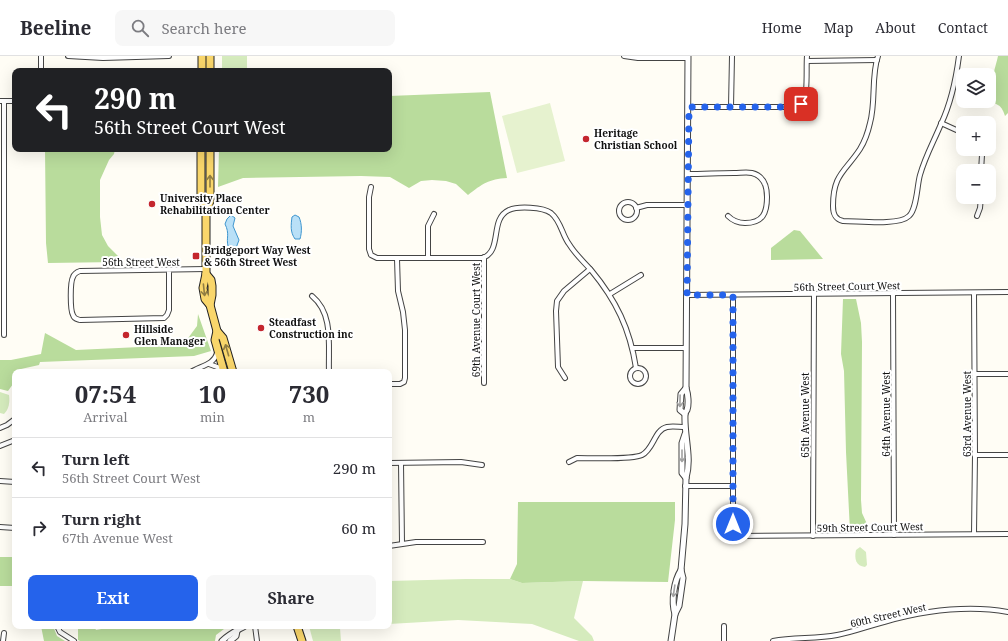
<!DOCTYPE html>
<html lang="en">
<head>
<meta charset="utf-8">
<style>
  :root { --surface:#fff; --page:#f7f7f7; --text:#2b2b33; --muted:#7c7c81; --line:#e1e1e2; --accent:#2563eb }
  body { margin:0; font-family:"Noto Serif",serif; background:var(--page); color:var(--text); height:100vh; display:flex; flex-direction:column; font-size:15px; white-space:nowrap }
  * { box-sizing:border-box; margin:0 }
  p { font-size:13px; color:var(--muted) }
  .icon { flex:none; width:22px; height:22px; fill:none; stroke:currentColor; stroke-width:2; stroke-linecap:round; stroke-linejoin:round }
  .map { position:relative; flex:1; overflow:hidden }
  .panel { position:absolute; left:12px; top:313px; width:380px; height:260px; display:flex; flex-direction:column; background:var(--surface); border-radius:8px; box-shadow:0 4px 16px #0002 }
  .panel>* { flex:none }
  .banner { position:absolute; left:12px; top:12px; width:380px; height:84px; border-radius:8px; box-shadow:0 4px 16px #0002; background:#202124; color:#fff; overflow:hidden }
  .tools { position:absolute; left:956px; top:12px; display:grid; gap:8px }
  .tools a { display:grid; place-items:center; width:40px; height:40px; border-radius:8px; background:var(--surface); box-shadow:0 4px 16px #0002; font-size:20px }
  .pin { position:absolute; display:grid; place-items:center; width:34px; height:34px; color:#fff; margin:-17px; border-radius:8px; box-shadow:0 2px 6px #0006 }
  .me { position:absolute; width:44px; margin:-22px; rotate:0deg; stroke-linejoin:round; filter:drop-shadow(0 0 3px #0008) }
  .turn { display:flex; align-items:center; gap:14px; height:84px; padding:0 16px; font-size:18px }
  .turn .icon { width:52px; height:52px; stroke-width:2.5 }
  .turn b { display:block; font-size:28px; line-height:34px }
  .eta { display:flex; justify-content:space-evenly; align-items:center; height:68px; text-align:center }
  .eta b { font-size:24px; font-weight:700; line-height:28px }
  .button { display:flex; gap:8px; margin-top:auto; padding:8px 16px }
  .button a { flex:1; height:46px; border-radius:8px; background:var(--accent); color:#fff; font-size:16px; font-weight:700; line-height:46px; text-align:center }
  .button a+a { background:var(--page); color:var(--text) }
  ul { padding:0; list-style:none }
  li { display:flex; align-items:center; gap:12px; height:60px; padding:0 16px; border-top:1px solid var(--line) }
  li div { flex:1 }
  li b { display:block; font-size:15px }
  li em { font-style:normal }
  header { display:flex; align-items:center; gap:24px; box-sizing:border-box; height:56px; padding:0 20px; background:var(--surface); border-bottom:1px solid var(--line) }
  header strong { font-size:19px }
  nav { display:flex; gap:22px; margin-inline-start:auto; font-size:14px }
  .search { width:280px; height:36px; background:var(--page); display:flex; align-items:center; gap:10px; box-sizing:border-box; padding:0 14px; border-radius:8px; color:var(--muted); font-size:15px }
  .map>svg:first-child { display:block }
</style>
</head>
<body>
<header>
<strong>Beeline</strong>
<div class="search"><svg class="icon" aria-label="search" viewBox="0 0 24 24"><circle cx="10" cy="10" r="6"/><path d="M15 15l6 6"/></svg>Search here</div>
<nav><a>Home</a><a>Map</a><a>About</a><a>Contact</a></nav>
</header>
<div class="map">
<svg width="1008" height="585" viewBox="0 0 1008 585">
  <rect width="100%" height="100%" fill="#fffdf5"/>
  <g fill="#d5ebbd">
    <rect x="222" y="0" width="25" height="15"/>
    <path d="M 0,336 L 9,339 C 10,346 9,353 4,358 L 0,357 Z"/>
    <path d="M 860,491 L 866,496 L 867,509 L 865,511 C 856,510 854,503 856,494 Z"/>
    <polygon points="466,523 510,523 522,527 583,525 574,562 592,580 594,585 579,585 532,568 458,564 389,568 389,525"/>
    <polygon points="309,570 370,570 340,572 341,585 313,585"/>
  </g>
  <g fill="#b9dc9c">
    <path d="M 998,0 L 1008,0 L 1008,57 L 1005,60 C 1001,46 996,51 991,43 C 987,36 996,10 998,0 Z"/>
    <path d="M 490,36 L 507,122 C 489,123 482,128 468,139 L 456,128 L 446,125 L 432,124 L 421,125 L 409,132 L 390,121 L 361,120 L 243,122 L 218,131 L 219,93 L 389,93 L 389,40 Z"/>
    <polygon points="45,93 115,93 114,98 109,104 100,124 100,161 102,179 108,190 118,200 117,206 48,207 46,187"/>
    <polygon points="794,174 800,175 823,203 771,204 771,192"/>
    <polygon points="843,243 856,243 861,267 862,286 861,444 862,457 867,468 866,475 850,475 846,396 844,315 841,298"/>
    <polygon points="198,258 211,295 194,300 40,306 39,309 21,313 21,316 15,316 13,328 8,335 0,333 0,304 11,304 41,298 45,277 76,294 183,289 197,270"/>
    <polygon points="518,446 675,446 675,464 668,526 583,525 522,527 510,523 517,508"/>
    <rect x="0" y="501" width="15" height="29"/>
    <polygon points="41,570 53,570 57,580 65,585 44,585"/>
    <polygon points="78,570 94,570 96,574 117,570 228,570 216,579 215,585 80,585 78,584"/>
  </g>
  <polygon fill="#e6f2cf" points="550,47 565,105 517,117 502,60"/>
  <g fill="#b9e0f7" stroke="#3f96cf">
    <path d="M 231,159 L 235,162 L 233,170 L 239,184 L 236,192 L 232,192 L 228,190 C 226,182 230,178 225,168 L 227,163 Z"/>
    <path d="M 295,159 L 299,161 C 302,168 302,176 300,183 L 295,183 C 290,176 291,169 292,161 Z"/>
  </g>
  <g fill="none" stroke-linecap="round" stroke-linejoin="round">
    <g stroke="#444" stroke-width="6">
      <g id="minor">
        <polyline points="68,0 103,2 169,0"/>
        <polyline points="624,0 638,2 688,2"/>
        <path d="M 878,0 C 871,20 876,46 870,67 C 868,76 865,85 860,93 C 845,116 833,118 833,150 C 833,158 835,163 843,165 C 859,165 899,170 909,160 C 917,153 917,129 920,119 C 925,101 934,85 941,68 C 951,47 956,23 959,0"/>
        <polyline points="807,5 877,4"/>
        <polyline points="41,15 41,0"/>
        <polyline points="0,45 15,45"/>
        <path d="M 689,51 L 794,51 C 798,50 802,49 804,45 C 808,38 806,10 807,0"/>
        <polyline points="731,51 732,0"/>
        <polyline points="941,67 963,77"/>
        <polyline points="979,93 982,99 981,115"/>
        <path d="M 688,118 C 703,118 719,117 734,117 C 740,117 747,116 752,117 C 764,120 767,130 767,141 C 767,157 763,167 745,167 C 738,167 733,165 728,160"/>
        <path d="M 371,131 L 369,141 L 369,193 L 371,199 L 377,202 L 483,202 C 503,194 489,163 509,154 C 518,150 543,151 551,157 C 561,165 562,179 569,188 C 575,198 583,205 591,214 C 616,244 630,273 636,312"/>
        <circle cx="628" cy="155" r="9"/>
        <polyline points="636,152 647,149 687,149"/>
        <polyline points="977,160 980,152 981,141"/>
        <polyline points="484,201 484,327"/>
        <polyline points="428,202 428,170 434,158"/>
        <path d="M 169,214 L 169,254 L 167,259 L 164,262 L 80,264 C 77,263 74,263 73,259 C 70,254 70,226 73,221 C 74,218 77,216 80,215 L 206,213"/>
        <polyline points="893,237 894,479"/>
        <polyline points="974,237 975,399 974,478"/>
        <polyline points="610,238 641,219"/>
        <polyline points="687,239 1008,236"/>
        <polyline points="733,239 733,480 1008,478"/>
        <path d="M 312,240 C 334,258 328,290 329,316"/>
        <polyline points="4,279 4,45"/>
        <polyline points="633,292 686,292"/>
        <polyline points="209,308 220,312 223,314"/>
        <circle cx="638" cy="320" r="8"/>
        <path d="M 191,316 C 200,310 214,309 217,297"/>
        <polyline points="974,318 1008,318"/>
        <polyline points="565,322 558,311 556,255 557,245 564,235 590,213"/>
        <polyline points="389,328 400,328 404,326 405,322 405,274 403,256 398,235 397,203"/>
        <polyline points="0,372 7,369 15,363"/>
        <polyline points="0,390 15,384"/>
        <polyline points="975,399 1008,399"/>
        <path d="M 569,406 L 577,402 C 591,402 632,404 642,399 C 654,393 654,374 667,371 C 672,370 679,371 685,371"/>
        <polyline points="389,407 461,406 482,409"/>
        <polyline points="401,407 402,487"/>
        <polyline points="0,425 15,426"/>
        <polyline points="685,430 733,430"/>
        <polyline points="0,471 15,472"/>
        <polyline points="813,480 814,238"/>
        <polyline points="389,490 416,486 483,486"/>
        <polyline points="57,570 60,576 74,585"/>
        <polyline points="255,570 257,585"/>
        <polyline points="724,570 724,585"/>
        <polyline points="3,585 4,577"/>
        <path d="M 773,585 C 794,581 816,583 837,579 C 853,576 868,570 884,566 C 923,555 968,549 1008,556"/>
      </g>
    </g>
    <g stroke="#444" stroke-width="7">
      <g id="tertiary">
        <polyline points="685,358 680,354 681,338 686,332"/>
        <polyline points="685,378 682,387 682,417 686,422"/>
        <path d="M 675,558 C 671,545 674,525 681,514"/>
        <path d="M 222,585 C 229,578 236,575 245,570"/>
        <polyline points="230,585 236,580 237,575"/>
        <path d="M 671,585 L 675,558 L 679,550 L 683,522 L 681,514 L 685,468 L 686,422 C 692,402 684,380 685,359 C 685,355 685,358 687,354 C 689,348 688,338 686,332 L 688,0"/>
      </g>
    </g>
    <g stroke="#222" stroke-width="9">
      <g id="primary">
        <polyline points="202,0 202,15"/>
        <polyline points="210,0 210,15"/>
        <polyline points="201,93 201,142 206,156 206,218 203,232 205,243 210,249"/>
        <polyline points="206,156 210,145 210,93"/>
        <polyline points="206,218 211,224 212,230 212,239 210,249 217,275 215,284 224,316"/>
        <polyline points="217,275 223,282 233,316"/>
        <polyline points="297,570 302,585"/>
      </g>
    </g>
    <use href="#minor" stroke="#fff" stroke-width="4"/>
    <use href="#tertiary" stroke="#fff" stroke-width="5"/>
    <use href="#primary" stroke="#f9d66b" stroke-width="7"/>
  </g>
  <defs><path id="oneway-shaft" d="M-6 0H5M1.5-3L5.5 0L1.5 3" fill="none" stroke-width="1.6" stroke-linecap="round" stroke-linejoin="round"/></defs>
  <g stroke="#917d42">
    <use href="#oneway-shaft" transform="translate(210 125) rotate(-90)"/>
    <use href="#oneway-shaft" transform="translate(204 234) rotate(84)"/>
    <use href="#oneway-shaft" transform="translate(227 294) rotate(-106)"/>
  </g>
  <g stroke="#a0a0a0">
    <use href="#oneway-shaft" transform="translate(680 345) rotate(91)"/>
    <use href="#oneway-shaft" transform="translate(682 400) rotate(90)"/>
    <use href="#oneway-shaft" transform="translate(674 535) rotate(98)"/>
  </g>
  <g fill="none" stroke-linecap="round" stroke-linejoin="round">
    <polyline stroke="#2563eb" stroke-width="7" stroke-dasharray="0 12.6" points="733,468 733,239 687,239 689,51 794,51 801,48"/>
  </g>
  <g fill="#c4262e" stroke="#fff" stroke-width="1.5">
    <circle cx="586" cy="83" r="4"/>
    <circle cx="152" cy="148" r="4"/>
    <rect x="192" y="196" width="8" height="8" rx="2"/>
    <circle cx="261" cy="272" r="4"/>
    <circle cx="126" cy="279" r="4"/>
  </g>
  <g text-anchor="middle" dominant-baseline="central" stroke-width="4" stroke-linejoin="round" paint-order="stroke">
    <g font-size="10" font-weight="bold" fill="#111" stroke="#fff" text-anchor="start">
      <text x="594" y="77">Heritage<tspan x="594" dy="12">Christian School</tspan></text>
      <text x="160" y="142">University Place<tspan x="160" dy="12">Rehabilitation Center</tspan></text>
      <text x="204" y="194">Bridgeport Way West<tspan x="204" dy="12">&amp; 56th Street West</tspan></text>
      <text x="269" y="266">Steadfast<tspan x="269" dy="12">Construction inc</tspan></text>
      <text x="134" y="273">Hillside<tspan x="134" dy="12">Glen Manager</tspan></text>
    </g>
    <g font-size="10" fill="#111" stroke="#fff">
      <text x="141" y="206">56th Street West</text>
      <text transform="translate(847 230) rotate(-1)">56th Street Court West</text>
      <text transform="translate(476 264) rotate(-90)">69th Avenue Court West</text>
      <text transform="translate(886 358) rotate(-90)">64th Avenue West</text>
      <text transform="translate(967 358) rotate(-90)">63rd Avenue West</text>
      <text transform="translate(805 359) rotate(-90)">65th Avenue West</text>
      <text transform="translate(870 471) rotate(-1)">59th Street Court West</text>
      <text transform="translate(888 559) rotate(-13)">60th Street West</text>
    </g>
  </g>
</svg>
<div class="tools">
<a><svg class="icon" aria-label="layers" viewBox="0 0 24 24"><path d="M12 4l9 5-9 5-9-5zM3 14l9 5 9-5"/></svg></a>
<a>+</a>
<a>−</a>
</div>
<div class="pin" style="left:801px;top:48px;background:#d93025"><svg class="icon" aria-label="arrive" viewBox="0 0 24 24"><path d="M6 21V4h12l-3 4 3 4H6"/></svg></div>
<svg class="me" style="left:733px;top:468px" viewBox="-20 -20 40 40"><circle r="17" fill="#2563eb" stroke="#fff" stroke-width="3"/><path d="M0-11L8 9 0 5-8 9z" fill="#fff"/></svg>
<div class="banner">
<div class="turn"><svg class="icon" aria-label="left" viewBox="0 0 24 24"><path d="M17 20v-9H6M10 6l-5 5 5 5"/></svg><div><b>290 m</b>56th Street Court West</div></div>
</div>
<section class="panel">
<div class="eta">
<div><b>07:54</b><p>Arrival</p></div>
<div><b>10</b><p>min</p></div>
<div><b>730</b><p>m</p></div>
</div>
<ul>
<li><svg class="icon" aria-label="left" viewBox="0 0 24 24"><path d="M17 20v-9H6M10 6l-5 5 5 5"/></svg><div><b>Turn left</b><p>56th Street Court West</p></div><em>290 m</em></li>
<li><svg class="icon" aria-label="right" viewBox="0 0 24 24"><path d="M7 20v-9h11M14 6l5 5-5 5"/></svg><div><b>Turn right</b><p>67th Avenue West</p></div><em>60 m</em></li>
</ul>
<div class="button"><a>Exit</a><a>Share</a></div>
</section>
</div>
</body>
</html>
